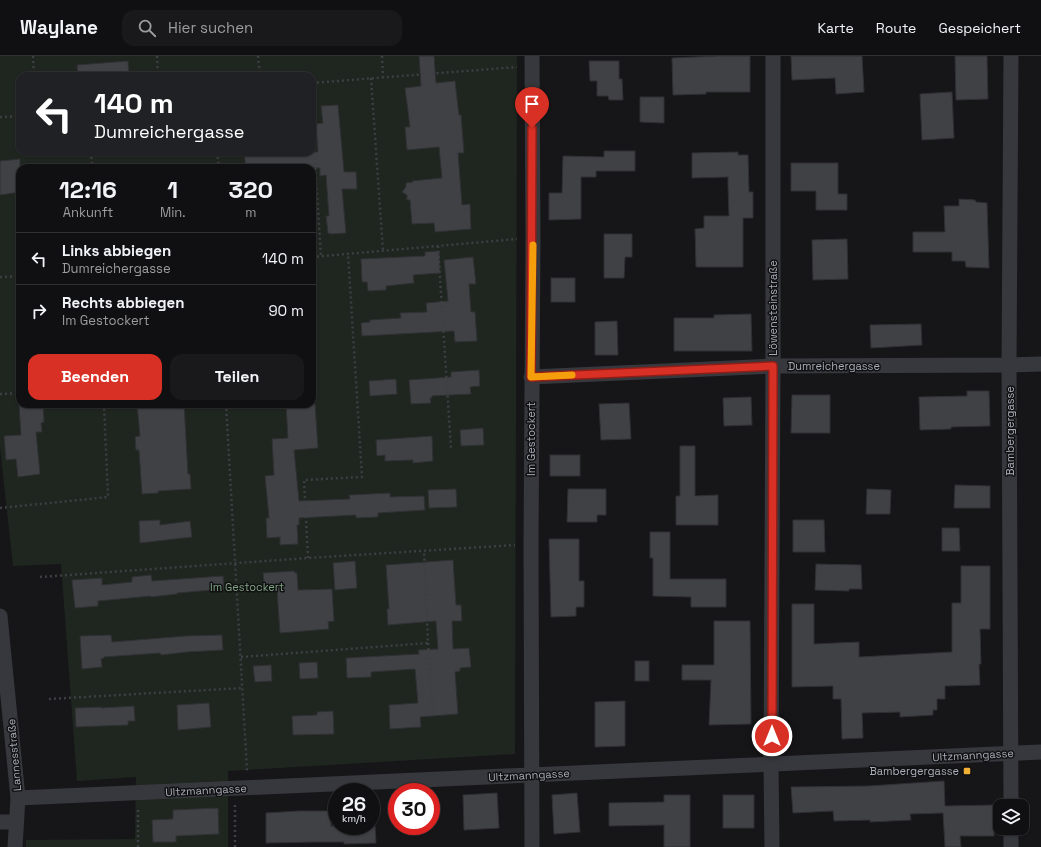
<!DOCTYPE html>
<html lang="de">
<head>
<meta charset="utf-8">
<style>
  :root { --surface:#101012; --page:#19191b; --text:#f1f3f6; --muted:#9c9d9f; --line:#303032; --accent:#d93025 }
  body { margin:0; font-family:"Space Grotesk",sans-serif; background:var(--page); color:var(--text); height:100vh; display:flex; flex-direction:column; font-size:15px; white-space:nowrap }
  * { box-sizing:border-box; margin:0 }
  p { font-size:13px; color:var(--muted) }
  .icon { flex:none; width:22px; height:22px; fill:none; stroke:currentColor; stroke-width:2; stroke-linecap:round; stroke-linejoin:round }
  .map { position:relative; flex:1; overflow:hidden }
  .sheet { position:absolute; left:16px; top:108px; width:300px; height:244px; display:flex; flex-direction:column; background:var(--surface); border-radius:12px; box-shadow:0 1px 3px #0004,0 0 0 1px var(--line) }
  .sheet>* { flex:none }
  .banner { position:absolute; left:16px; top:16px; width:300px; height:84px; border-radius:12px; box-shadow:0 1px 3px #0004,0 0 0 1px var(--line); background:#202124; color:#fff; overflow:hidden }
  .tools { position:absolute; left:993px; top:743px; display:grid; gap:8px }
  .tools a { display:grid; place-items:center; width:36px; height:36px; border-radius:8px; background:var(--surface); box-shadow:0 1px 3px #0004,0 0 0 1px var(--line); font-size:20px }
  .speed { position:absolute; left:328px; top:727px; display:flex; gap:8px; font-size:20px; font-weight:700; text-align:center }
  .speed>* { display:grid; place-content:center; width:52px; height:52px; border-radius:50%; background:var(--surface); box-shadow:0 1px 3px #0004,0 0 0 1px var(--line); line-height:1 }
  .speed small { font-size:10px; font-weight:400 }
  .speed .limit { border:6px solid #d22; background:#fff; color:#111 }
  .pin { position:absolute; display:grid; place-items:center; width:34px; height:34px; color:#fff; margin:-41px -17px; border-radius:50% 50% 50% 0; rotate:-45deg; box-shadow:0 0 4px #0007 }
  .pin .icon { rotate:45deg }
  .me { position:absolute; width:44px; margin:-22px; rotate:0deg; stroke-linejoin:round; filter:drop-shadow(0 0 3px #0008) }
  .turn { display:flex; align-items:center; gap:14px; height:84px; padding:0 12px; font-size:18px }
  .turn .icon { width:52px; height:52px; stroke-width:2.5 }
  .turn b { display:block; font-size:28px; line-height:34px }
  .eta { display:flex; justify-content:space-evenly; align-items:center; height:68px; text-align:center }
  .eta b { font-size:24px; font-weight:800; line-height:28px }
  .button { display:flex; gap:8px; margin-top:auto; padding:8px 12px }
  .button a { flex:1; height:46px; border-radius:12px; background:var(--accent); color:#fff; font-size:16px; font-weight:800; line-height:46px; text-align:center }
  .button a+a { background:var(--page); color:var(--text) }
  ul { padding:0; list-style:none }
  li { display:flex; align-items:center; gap:12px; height:52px; padding:0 12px; border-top:1px solid var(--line) }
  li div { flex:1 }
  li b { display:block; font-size:15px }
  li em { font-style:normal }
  header { display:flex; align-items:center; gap:24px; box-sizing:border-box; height:56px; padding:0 20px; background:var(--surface); border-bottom:1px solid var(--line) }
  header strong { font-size:19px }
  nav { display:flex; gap:22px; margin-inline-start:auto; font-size:14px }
  .search { width:280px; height:36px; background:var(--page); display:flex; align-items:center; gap:10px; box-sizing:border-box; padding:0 14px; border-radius:12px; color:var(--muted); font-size:15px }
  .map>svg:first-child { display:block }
</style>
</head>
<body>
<header>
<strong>Waylane</strong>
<div class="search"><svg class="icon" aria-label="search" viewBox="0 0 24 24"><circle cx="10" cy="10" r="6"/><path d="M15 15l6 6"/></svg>Hier suchen</div>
<nav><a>Karte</a><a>Route</a><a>Gespeichert</a></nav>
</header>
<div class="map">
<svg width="1041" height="791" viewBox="0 0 1041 791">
  <rect width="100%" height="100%" fill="#161618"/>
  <path fill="#1e261f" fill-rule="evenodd" d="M 0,0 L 517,0 L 515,698 L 228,715 L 228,791 L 26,791 L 26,784 L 135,783 L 136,721 L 77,725 L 61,508 L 13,510 L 0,391 ZM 20,20 L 312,20 L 312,96 L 20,96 ZM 20,112 L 312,112 L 312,348 L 20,348 Z"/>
  <g fill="#404145" stroke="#303034">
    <polygon points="419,0 434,0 436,27 455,25 459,59 461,59 464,97 458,97 462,149 470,148 471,173 435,176 434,167 412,168 410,144 407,144 407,139 402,136 406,131 406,127 413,126 412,125 442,122 439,91 407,94 405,71 410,71 405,32 421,30"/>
    <polygon points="718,0 750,0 750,36 706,36 706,38 673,39 672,2"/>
    <polygon points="791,0 862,0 864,36 836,38 835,22 792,24"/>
    <polygon points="955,0 987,0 988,43 956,44"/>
    <polygon points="128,5 129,20 78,20 77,9"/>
    <polygon points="589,5 619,5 619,23 622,23 623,44 609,44 608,40 597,40 597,25 590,25"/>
    <polygon points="952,36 954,82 922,84 920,38"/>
    <polygon points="640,41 664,41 664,67 640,66"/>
    <polygon points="338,49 344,116 356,116 357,133 342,133 346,177 331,178 328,177 326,160 329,160 326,119 320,120 320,112 246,112 244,96 318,96 316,68 323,67 321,50"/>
    <polygon points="604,95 635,95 635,115 596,115 596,121 581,121 581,163 549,164 549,137 562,137 563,100 604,101"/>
    <polygon points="738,96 738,99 748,99 749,136 753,136 753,162 743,162 743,211 696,211 695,173 704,172 704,160 729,160 728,129 728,121 692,122 692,97"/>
    <polygon points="20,103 20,136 0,139 0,105"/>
    <polygon points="791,107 838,107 838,138 847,138 847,154 816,154 816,135 791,135"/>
    <polygon points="959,143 975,144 976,146 987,147 989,212 966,211 965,205 952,205 952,196 913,196 913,176 945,176 944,150 959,150"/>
    <polygon points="604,178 632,178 632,201 625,201 624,222 604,222"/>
    <polygon points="847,183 848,223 813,224 812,184"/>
    <polygon points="439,195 440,217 413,219 414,227 386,230 386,234 368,235 367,226 362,226 361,203 425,200 425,196"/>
    <polygon points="473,201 476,228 469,228 471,256 475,256 477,285 455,286 454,275 362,280 361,267 370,266 370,264 401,262 400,257 427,256 426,247 448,245 444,204"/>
    <rect x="551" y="222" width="24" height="24"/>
    <polygon points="751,258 752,295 674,295 674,262 714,262 714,259"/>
    <polygon points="617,265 618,299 595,299 595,266"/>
    <polygon points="921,268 922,289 871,292 870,269"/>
    <polygon points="479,314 480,330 470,331 471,338 432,340 432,342 430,342 431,347 411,348 409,324 451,321 451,316"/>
    <polygon points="396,323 397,338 370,340 369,325"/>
    <polygon points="967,335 989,335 990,370 951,371 951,373 920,374 919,341 967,340"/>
    <polygon points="792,339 830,339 830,377 791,377"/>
    <polygon points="751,341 752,369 724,370 723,342"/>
    <polygon points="629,347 631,383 601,384 599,348"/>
    <polygon points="19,348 43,348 44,366 41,367 42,376 36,376 40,418 18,421 16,403 6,404 4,380 21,379"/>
    <polygon points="137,348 184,348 188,418 190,418 191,433 158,435 158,437 142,438 139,394 136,394 135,381 140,380"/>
    <polygon points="286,348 315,348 318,392 294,394 299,445 350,443 349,439 390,437 390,441 424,440 425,454 378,457 378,461 356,462 356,459 299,462 299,469 297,469 298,488 280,489 280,481 267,482 266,462 269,462 265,420 274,419 272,383 288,382"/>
    <polygon points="483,372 484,389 461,390 460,374"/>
    <polygon points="432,380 433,405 413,407 413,404 385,405 385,399 377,400 376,384"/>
    <polygon points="680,390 695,390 695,440 718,439 718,469 676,469 676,440 680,440"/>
    <rect x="550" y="399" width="30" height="21"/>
    <polygon points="955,429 990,430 990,452 954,452"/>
    <polygon points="456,433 457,451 429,452 428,434"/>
    <polygon points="568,433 606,433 606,459 597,459 597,466 567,466"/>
    <polygon points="867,433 891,434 890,458 866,458"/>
    <polygon points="160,464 160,469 190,465 192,481 140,487 139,465"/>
    <polygon points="793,464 824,464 825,496 793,496"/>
    <polygon points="942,472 959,472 960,495 942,495"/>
    <polygon points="650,476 670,476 670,523 726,523 726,551 691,551 691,541 653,540 653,502 650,502"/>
    <polygon points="549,483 579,483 579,525 584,525 584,551 576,551 576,560 551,561"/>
    <polygon points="453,504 456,549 461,549 462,565 452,565 453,593 469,592 471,611 460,612 460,615 455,616 458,658 420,661 421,671 390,673 389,649 418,647 415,613 371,616 371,621 347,622 346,602 419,598 418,594 438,593 436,565 388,569 387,553 389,553 386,509"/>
    <polygon points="355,505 357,532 335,534 333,507"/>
    <polygon points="816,508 861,509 862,533 849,533 849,535 815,534"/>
    <polygon points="961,510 990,510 990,573 980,573 981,608 979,608 980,629 945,630 945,643 937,643 937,654 933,654 933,659 900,661 900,656 862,657 863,682 842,683 841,643 833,643 833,630 792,631 792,548 814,548 814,588 859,586 859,601 952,596 952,547 961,547"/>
    <polygon points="294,515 295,517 297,517 298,534 332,533 334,565 328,566 329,573 280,577 277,534 265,535 263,517"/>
    <polygon points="151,519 152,525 223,520 224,533 177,537 177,538 151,541 151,540 98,545 98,550 75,552 72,524 102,522 102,529 132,526 132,521"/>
    <polygon points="714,565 750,565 751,668 709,669 711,624 682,624 682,609 714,609"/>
    <polygon points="111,579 112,586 186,580 222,579 223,594 187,596 161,599 160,597 104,601 104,602 101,603 102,611 82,613 80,580"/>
    <rect x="635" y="605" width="14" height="20"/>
    <polygon points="317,606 318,622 300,623 299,607"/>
    <polygon points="271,609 272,625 255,626 253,610"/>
    <polygon points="625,645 625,690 595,691 595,646"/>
    <polygon points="209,647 211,671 178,674 177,649"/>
    <polygon points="134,650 135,665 128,665 128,669 76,671 75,652 101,651 101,652"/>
    <polygon points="333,655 334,678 293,679 292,660 317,659 317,656"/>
    <polygon points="944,725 945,750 994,749 994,780 960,780 961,791 945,791 943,757 910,758 911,764 870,766 870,764 834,765 833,755 793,757 791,731 869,730"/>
    <polygon points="497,737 499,772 464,774 463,739"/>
    <polygon points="577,737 580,776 554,778 552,739"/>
    <polygon points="664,739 690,739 690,791 664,791 664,769 609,770 609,747 664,746"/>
    <rect x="723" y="739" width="31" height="33"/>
    <polygon points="218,752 219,778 176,780 176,786 153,786 152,764 173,763 173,754"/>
    <polygon points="299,755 331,755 331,770 375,770 376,787 344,788 344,786 314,786 266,787 266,757"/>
  </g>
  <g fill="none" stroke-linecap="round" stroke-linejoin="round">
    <g stroke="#3d3f44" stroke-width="2.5" stroke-dasharray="2 3" stroke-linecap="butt">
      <polyline points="33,0 34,20"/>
      <polyline points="157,0 158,20"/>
      <polyline points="258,0 260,20"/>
      <polyline points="382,0 383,21"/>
      <polyline points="371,22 383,195"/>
      <polyline points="312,27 517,11"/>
      <polyline points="0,61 20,60"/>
      <polyline points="312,62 321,200"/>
      <polyline points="91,96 92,110"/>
      <polyline points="217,96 219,112"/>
      <polyline points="438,190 451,393"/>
      <polyline points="312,201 517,183"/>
      <polyline points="0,221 20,220"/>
      <polyline points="0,338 20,337"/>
      <polyline points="226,348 247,715"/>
      <polyline points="0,452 108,441 104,348"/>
      <polyline points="308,502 304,424 362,421 348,198"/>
      <polyline points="40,521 308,502 515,489"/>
      <polyline points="428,587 433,658"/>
      <polyline points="241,601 428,587 424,495"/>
      <polyline points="49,643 243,632"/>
      <polyline points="138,791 138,752"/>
      <polyline points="235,791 235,748"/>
    </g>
    <g stroke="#37383d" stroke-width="15">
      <polyline points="532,0 533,182 531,488 532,791"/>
      <polyline points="1011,0 1009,309 1011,750"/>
      <polyline points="531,321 773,310 1009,309 1041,308"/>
      <polyline points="0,560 18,742 15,791"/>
      <polyline points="18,742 1041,696"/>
      <polyline points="0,766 16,766"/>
      <polyline points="1011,772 1011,791"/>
      <polyline points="772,791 771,708 773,310 773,0"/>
    </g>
  </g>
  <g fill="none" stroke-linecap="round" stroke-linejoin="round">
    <g stroke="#8d1f18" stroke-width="10">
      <polyline id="route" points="532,72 531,321 773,310 772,680"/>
    </g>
    <use href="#route" stroke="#d93025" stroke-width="7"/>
    <polyline stroke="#f59e0b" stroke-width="7" points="533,189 531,321 572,319"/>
  </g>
  <rect fill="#f2b134" stroke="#111113" stroke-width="1.5" x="963" y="711" width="8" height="8" rx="2"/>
  <g text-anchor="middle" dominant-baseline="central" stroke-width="3" stroke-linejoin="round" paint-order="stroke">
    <g font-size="11" fill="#a8adb8" stroke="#111113">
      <text transform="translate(773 252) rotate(-90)">Löwensteinstraße</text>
      <text x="834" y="310">Dumreichergasse</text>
      <text transform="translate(1010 375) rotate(-90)">Bambergergasse</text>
      <text transform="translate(531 383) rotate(-90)">Im Gestockert</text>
      <text transform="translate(14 699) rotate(-95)">Lannesstraße</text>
      <text transform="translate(973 699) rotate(-3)">Ultzmanngasse</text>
      <text transform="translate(529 719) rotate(-3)">Ultzmanngasse</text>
      <text transform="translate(206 734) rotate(-3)">Ultzmanngasse</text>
    </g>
    <g font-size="11" fill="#7fa381" stroke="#111113">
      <text x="247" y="531">Im Gestockert</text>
    </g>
    <g font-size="11" fill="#a8adb8" stroke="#111113" text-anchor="end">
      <text x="959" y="715">Bambergergasse</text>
    </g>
  </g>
</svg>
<div class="tools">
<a><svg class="icon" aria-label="layers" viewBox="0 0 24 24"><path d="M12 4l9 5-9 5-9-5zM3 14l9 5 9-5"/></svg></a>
</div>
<div class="speed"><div>26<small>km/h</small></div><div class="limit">30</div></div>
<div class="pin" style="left:532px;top:72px;background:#d93025"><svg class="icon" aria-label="arrive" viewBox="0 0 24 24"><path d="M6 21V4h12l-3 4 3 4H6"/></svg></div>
<svg class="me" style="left:772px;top:680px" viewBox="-20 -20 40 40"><circle r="17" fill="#d93025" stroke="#fff" stroke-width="3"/><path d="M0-11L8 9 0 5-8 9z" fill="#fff"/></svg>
<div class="banner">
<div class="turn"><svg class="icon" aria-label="left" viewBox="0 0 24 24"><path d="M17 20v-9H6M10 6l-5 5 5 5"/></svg><div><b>140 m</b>Dumreichergasse</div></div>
</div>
<section class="sheet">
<div class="eta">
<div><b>12:16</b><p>Ankunft</p></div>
<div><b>1</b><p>Min.</p></div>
<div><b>320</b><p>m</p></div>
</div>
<ul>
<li><svg class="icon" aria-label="left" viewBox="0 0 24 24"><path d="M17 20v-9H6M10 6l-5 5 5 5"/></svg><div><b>Links abbiegen</b><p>Dumreichergasse</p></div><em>140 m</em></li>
<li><svg class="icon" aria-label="right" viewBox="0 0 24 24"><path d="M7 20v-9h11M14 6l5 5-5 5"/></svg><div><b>Rechts abbiegen</b><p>Im Gestockert</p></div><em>90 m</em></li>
</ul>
<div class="button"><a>Beenden</a><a>Teilen</a></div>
</section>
</div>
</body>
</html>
